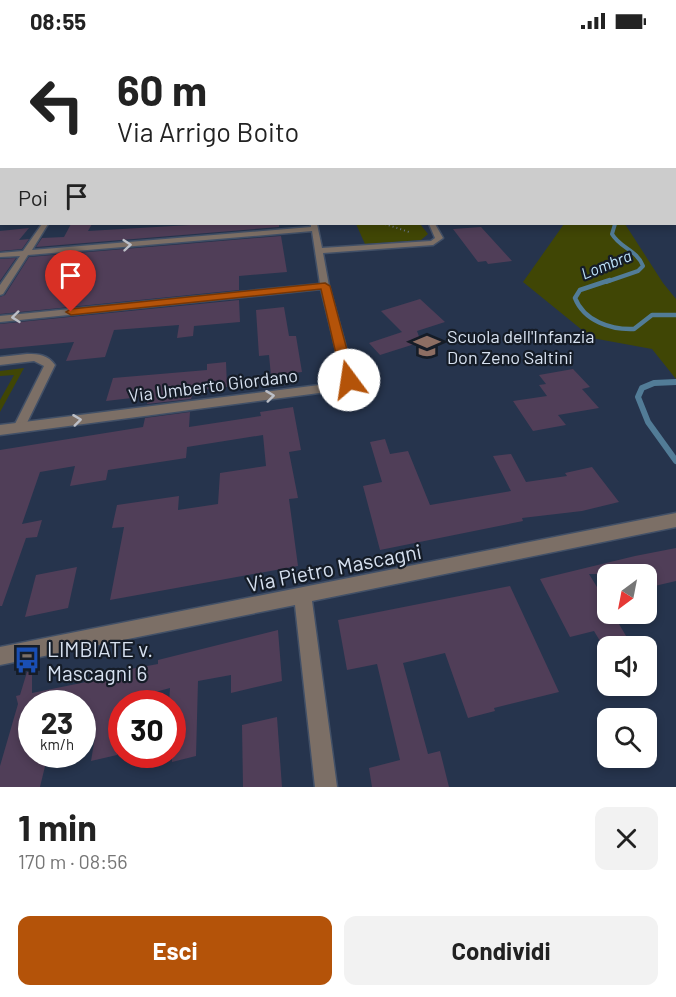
<!DOCTYPE html>
<html lang="it">
<head>
<meta charset="utf-8">
<style>
  :root { --surface:#fff; --page:#f2f2f2; --text:#222; --muted:#767676; --accent:#b45309 }
  body { margin:0; font-family:Barlow,sans-serif; background:var(--page); color:var(--text); height:100vh; display:flex; flex-direction:column; font-size:22px; white-space:nowrap }
  * { box-sizing:border-box; margin:0 }
  p { font-size:20px; color:var(--muted) }
  .icon { flex:none; width:33px; height:33px; fill:none; stroke:currentColor; stroke-width:2; stroke-linecap:round; stroke-linejoin:round }
  .map { position:relative; height:745px; overflow:hidden }
  .details { display:flex; flex-direction:column; background:var(--surface); flex:1 }
  .details>* { flex:none }
  .guide { position:absolute; left:0px; top:0px; width:676px; height:183px; box-shadow:0 3px 9px #0003; background:#fff; color:var(--text); overflow:hidden }
  .needle { width:39px; rotate:212deg }
  .tools { position:absolute; left:597px; top:522px; display:grid; gap:12px }
  .tools a { display:grid; place-items:center; width:60px; height:60px; border-radius:12px; background:var(--surface); box-shadow:0 3px 9px #0003; font-size:30px }
  .speed { position:absolute; left:18px; top:648px; display:flex; gap:12px; font-size:30px; font-weight:700; text-align:center }
  .speed>* { display:grid; place-content:center; width:78px; height:78px; border-radius:50%; background:var(--surface); box-shadow:0 3px 9px #0003; line-height:1 }
  .speed small { font-size:15px; font-weight:400 }
  .speed .limit { border:9px solid #d22; background:#fff; color:#111 }
  .pin { position:absolute; display:grid; place-items:center; width:51px; height:51px; color:#fff; margin:-62px -26px; border-radius:50% 50% 50% 0; rotate:-45deg; box-shadow:0 0 6px #0007 }
  .pin .icon { rotate:45deg }
  .me { position:absolute; width:66px; margin:-33px; rotate:346deg; stroke-linejoin:round; filter:drop-shadow(0 0 4px #0008) }
  .turn { display:flex; align-items:center; gap:21px; height:126px; padding:0 18px; font-size:27px }
  .turn .icon { width:78px; height:78px; stroke-width:2.5 }
  .turn b { display:block; font-size:42px; line-height:51px }
  .then { display:flex; align-items:center; height:57px; padding:0 18px; background:#0003; gap:12px; font-size:22px }
  .round { display:grid; place-items:center; flex:none; width:63px; height:63px; border-radius:12px; background:var(--page) }
  .headline { display:flex; align-items:center; justify-content:space-between; height:102px; padding:0 18px }
  h1 { font-size:36px; font-weight:700; line-height:45px }
  .primary-button { display:flex; gap:12px; margin-top:auto; padding:12px 18px }
  .primary-button a { flex:1; height:69px; border-radius:12px; background:var(--accent); color:#fff; font-size:24px; font-weight:700; line-height:69px; text-align:center }
  .primary-button a+a { background:var(--page); color:var(--text) }
  .status { display:flex; justify-content:space-between; align-items:center; height:42px; padding:0 30px; background:var(--surface); direction:ltr }
  .status svg { height:16px; fill:currentColor }
  .map>svg:first-child { display:block }
</style>
</head>
<body>
<div class="status"><b>08:55</b><svg viewBox="0 0 49 12"><path d="M0 12V9h3v3zM5 12V6h3v6zM10 12V3h3v9zM15 12V0h3v12zM26 1h20v11H26zM47 4h2v5h-2z"/></svg></div>
<div class="map">
<svg width="676" height="745" viewBox="0 0 676 745">
  <rect width="100%" height="100%" fill="#26344d"/>
  <g fill="#404605">
    <polygon points="356,182 420,182 428,192 421,198 365,202"/>
    <polygon points="564,182 625,182 663,241 676,257 676,337 652,307 592,296 523,240"/>
    <polygon points="24,326 0,370 0,358 14,333 0,334 0,329"/>
  </g>
  <g fill="none" stroke-linecap="round" stroke-linejoin="round">
    <path stroke="#527c97" stroke-width="4" d="M 606,240 L 638,229 L 643,224 C 637,208 620,206 612,192 L 615,182"/>
    <path stroke="#527c97" stroke-width="4.5" d="M 610,238 L 580,248 L 575,256 C 584,279 611,288 634,287 L 652,273 L 676,273"/>
    <polyline stroke="#527c97" stroke-width="6" points="676,340 654,341 642,346 638,355 648,380 676,419"/>
  </g>
  <g fill="#503e58">
    <polygon points="71,182 92,182 88,189 207,182 279,182 279,185 36,205 42,196 64,195"/>
    <polygon points="481,185 512,219 488,222 486,219 478,220 453,187"/>
    <polygon points="29,186 19,198 29,197 22,207 0,209 0,189"/>
    <polygon points="281,194 287,230 239,234 239,248 0,272 0,255 5,253 29,215"/>
    <polygon points="16,216 0,239 0,217"/>
    <polygon points="420,257 445,280 417,289 421,300 380,313 369,301 402,290 381,269"/>
    <polygon points="239,258 240,280 194,284 193,294 177,296 179,283 114,288 105,315 66,319 74,300 0,307 0,282"/>
    <polygon points="284,265 289,294 296,294 302,330 271,334 269,313 259,314 256,268"/>
    <polygon points="226,320 227,345 194,349 191,357 147,362 149,354 106,359 113,336 207,328 207,322"/>
    <polygon points="573,327 590,345 582,347 599,366 558,373 566,383 533,389 513,359 547,354 539,343 546,342 539,333"/>
    <polygon points="293,365 301,408 289,410 298,456 289,457 298,524 110,558 124,485 112,486 117,463 179,454 178,468 218,462 220,431 266,424 263,393 187,405 186,416 108,428 106,438 70,444 75,424 40,430 22,482 42,478 37,495 26,496 2,564 0,564 0,408 143,385 145,376 190,370 189,385 261,374 260,370"/>
    <polygon points="385,397 390,412 408,409 430,463 511,449 493,414 511,412 526,440 567,434 565,431 592,425 619,460 582,469 522,476 523,479 380,508 363,444 382,440 370,400"/>
    <polygon points="676,506 676,539 646,546 646,532 589,532 608,563 608,572 613,572 632,604 603,604 594,589 570,595 540,537 635,514"/>
    <polygon points="77,525 68,566 25,575 36,533"/>
    <polygon points="510,544 559,650 494,666 495,669 468,676 445,611 403,621 428,712 440,709 449,745 372,745 369,726 400,718 377,622 347,628 338,578"/>
    <polygon points="278,588 282,639 231,651 231,633 198,639 196,714 172,720 172,662 169,662 170,646 137,655 136,662 122,662 122,690 117,713 91,719 95,695 82,697 86,662 32,662 32,712 48,712 40,745 0,745 0,724 18,662 16,654 20,653 27,630 32,630 32,651 91,639 92,634 158,622 158,618"/>
    <polygon points="277,675 282,745 243,745 242,683"/>
  </g>
  <g fill="none" stroke-linecap="round" stroke-linejoin="round">
    <g stroke="#425067" stroke-width="3">
      <path id="lane" d="M 27,312 C 39,312 48,313 55,323 L 23,389 L 15,389 L 13,386 L 44,324 L 34,319 L 0,323 L 0,315 Z"/>
    </g>
    <g stroke="#425067" stroke-width="3">
      <g id="street">
        <polygon points="42,182 48,182 32,208 311,185 311,182 317,182 322,206 431,199 435,196 429,182 435,182 443,196 433,203 323,211 329,244 355,338 342,348 0,393 0,383 335,341 343,337 321,247 0,280 0,274 320,242 312,189 28,213 3,252 0,253 0,243 20,214 0,215 0,211 23,209"/>
        <polygon points="676,471 676,485 312,559 337,745 315,745 295,563 0,623 0,605"/>
      </g>
    </g>
    <polyline stroke="#6c798e" stroke-width="2" stroke-dasharray="1 3" stroke-linecap="butt" points="385,182 409,190"/>
    <use href="#lane" fill="#7c6f66" fill-rule="evenodd"/>
    <use href="#street" fill="#7c6f66" fill-rule="evenodd"/>
  </g>
  <defs><path id="oneway-chevron" d="M-2-3.5L2.5 0L-2 3.5" fill="none" stroke-width="1.6" stroke-linecap="round" stroke-linejoin="round" transform="scale(1.5)"/></defs>
  <g stroke="#bcbfc7">
    <use href="#oneway-chevron" transform="translate(127 203) rotate(-5)"/>
    <use href="#oneway-chevron" transform="translate(16 275) rotate(174)"/>
    <use href="#oneway-chevron" transform="translate(270 354) rotate(-7)"/>
    <use href="#oneway-chevron" transform="translate(77 378) rotate(-7)"/>
  </g>
  <linearGradient id="sky" x2="0" y2="1"><stop stop-color="#151d2a"/><stop offset="0.42" stop-color="#41506d"/><stop offset="1" stop-color="#41506d" stop-opacity="0"/></linearGradient>
  <rect width="676" height="180" fill="url(#sky)"/>
  <polygon fill="#b45309" stroke="#753606" stroke-width="1.5" points="325,241 330,244 355,338 349,342 342,338 321,247 71,273 66,270 71,267"/>
  <defs>
    <g id="school-bare" transform="scale(2.07)"><path d="M0-5L7-2L0 1L-7-2ZM-4 1L0 2.5L4 1V4Q0 6-4 4Z" fill="#8d6e63" stroke="#151c27" stroke-width="2.5" paint-order="stroke"/></g>
    <g id="bus-bare" transform="scale(2.07)"><path d="M-5-6H5V4H4V6H2V4H-2V6H-4V4H-5ZM-3.5-4V0h7V-4ZM-3.5 1.2v1.5H-2V1.2ZM2 1.2v1.5H3.5V1.2Z" fill="#1a4fb4" stroke="#151c27" stroke-width="2.5" paint-order="stroke"/></g>
  </defs>
  <g fill-rule="evenodd">
    <use href="#school-bare" x="427" y="304"/>
    <use href="#bus-bare" x="27" y="618"/>
  </g>
  <g text-anchor="middle" dominant-baseline="central" stroke-width="4.5" stroke-linejoin="round" paint-order="stroke">
    <g font-size="16" font-style="italic" fill="#bee3fb" stroke="#151c27">
      <text transform="translate(606 222) rotate(-22)">Lombra</text>
    </g>
    <g font-size="18" fill="#d7e1f0" stroke="#151c27" text-anchor="start">
      <text x="447" y="294">Scuola dell'Infanzia<tspan x="447" dy="21">Don Zeno Saltini</tspan></text>
    </g>
    <g font-size="18" fill="#d7e1f0" stroke="#151c27">
      <text transform="translate(213 343) rotate(-7)">Via Umberto Giordano</text>
    </g>
    <g font-size="21" fill="#d7e1f0" stroke="#151c27">
      <text transform="translate(334 525) rotate(-11)">Via Pietro Mascagni</text>
    </g>
    <g font-size="21" fill="#d7e1f0" stroke="#151c27" text-anchor="start">
      <text x="47" y="606">LIMBIATE v.<tspan x="47" dy="24">Mascagni 6</tspan></text>
    </g>
  </g>
</svg>
<div class="tools">
<a><svg class="needle" viewBox="-14 -14 28 28"><path d="M0-13l5 13h-10z" fill="#e53935"/><path d="M0 13l5-13h-10z" fill="#767676"/></svg></a>
<a><svg class="icon" aria-label="sound" viewBox="0 0 24 24"><path d="M4 9h4l5-4v14l-5-4H4zM17 9q2 3 0 6"/></svg></a>
<a><svg class="icon" aria-label="search" viewBox="0 0 24 24"><circle cx="10" cy="10" r="6"/><path d="M15 15l6 6"/></svg></a>
</div>
<div class="speed"><div>23<small>km/h</small></div><div class="limit">30</div></div>
<div class="pin" style="left:71px;top:270px;background:#d93025"><svg class="icon" aria-label="arrive" viewBox="0 0 24 24"><path d="M6 21V4h12l-3 4 3 4H6"/></svg></div>
<svg class="me" style="left:349px;top:338px" viewBox="-20 -20 40 40"><circle r="19" fill="#fff"/><path d="M0-13L10 11 0 6-10 11z" fill="#b45309"/></svg>
<div class="guide">
<div class="turn"><svg class="icon" aria-label="left" viewBox="0 0 24 24"><path d="M17 20v-9H6M10 6l-5 5 5 5"/></svg><div><b>60 m</b>Via Arrigo Boito</div></div>
<div class="then">Poi<svg class="icon" aria-label="arrive" viewBox="0 0 24 24"><path d="M6 21V4h12l-3 4 3 4H6"/></svg></div>
</div>
</div>
<section class="details">
<div class="headline"><div><h1>1 min</h1><p>170 m · 08:56</p></div><a class="round"><svg class="icon" aria-label="close" viewBox="0 0 24 24"><path d="M6 6l12 12M18 6L6 18"/></svg></a></div>
<div class="primary-button"><a>Esci</a><a>Condividi</a></div>
</section>
</body>
</html>
